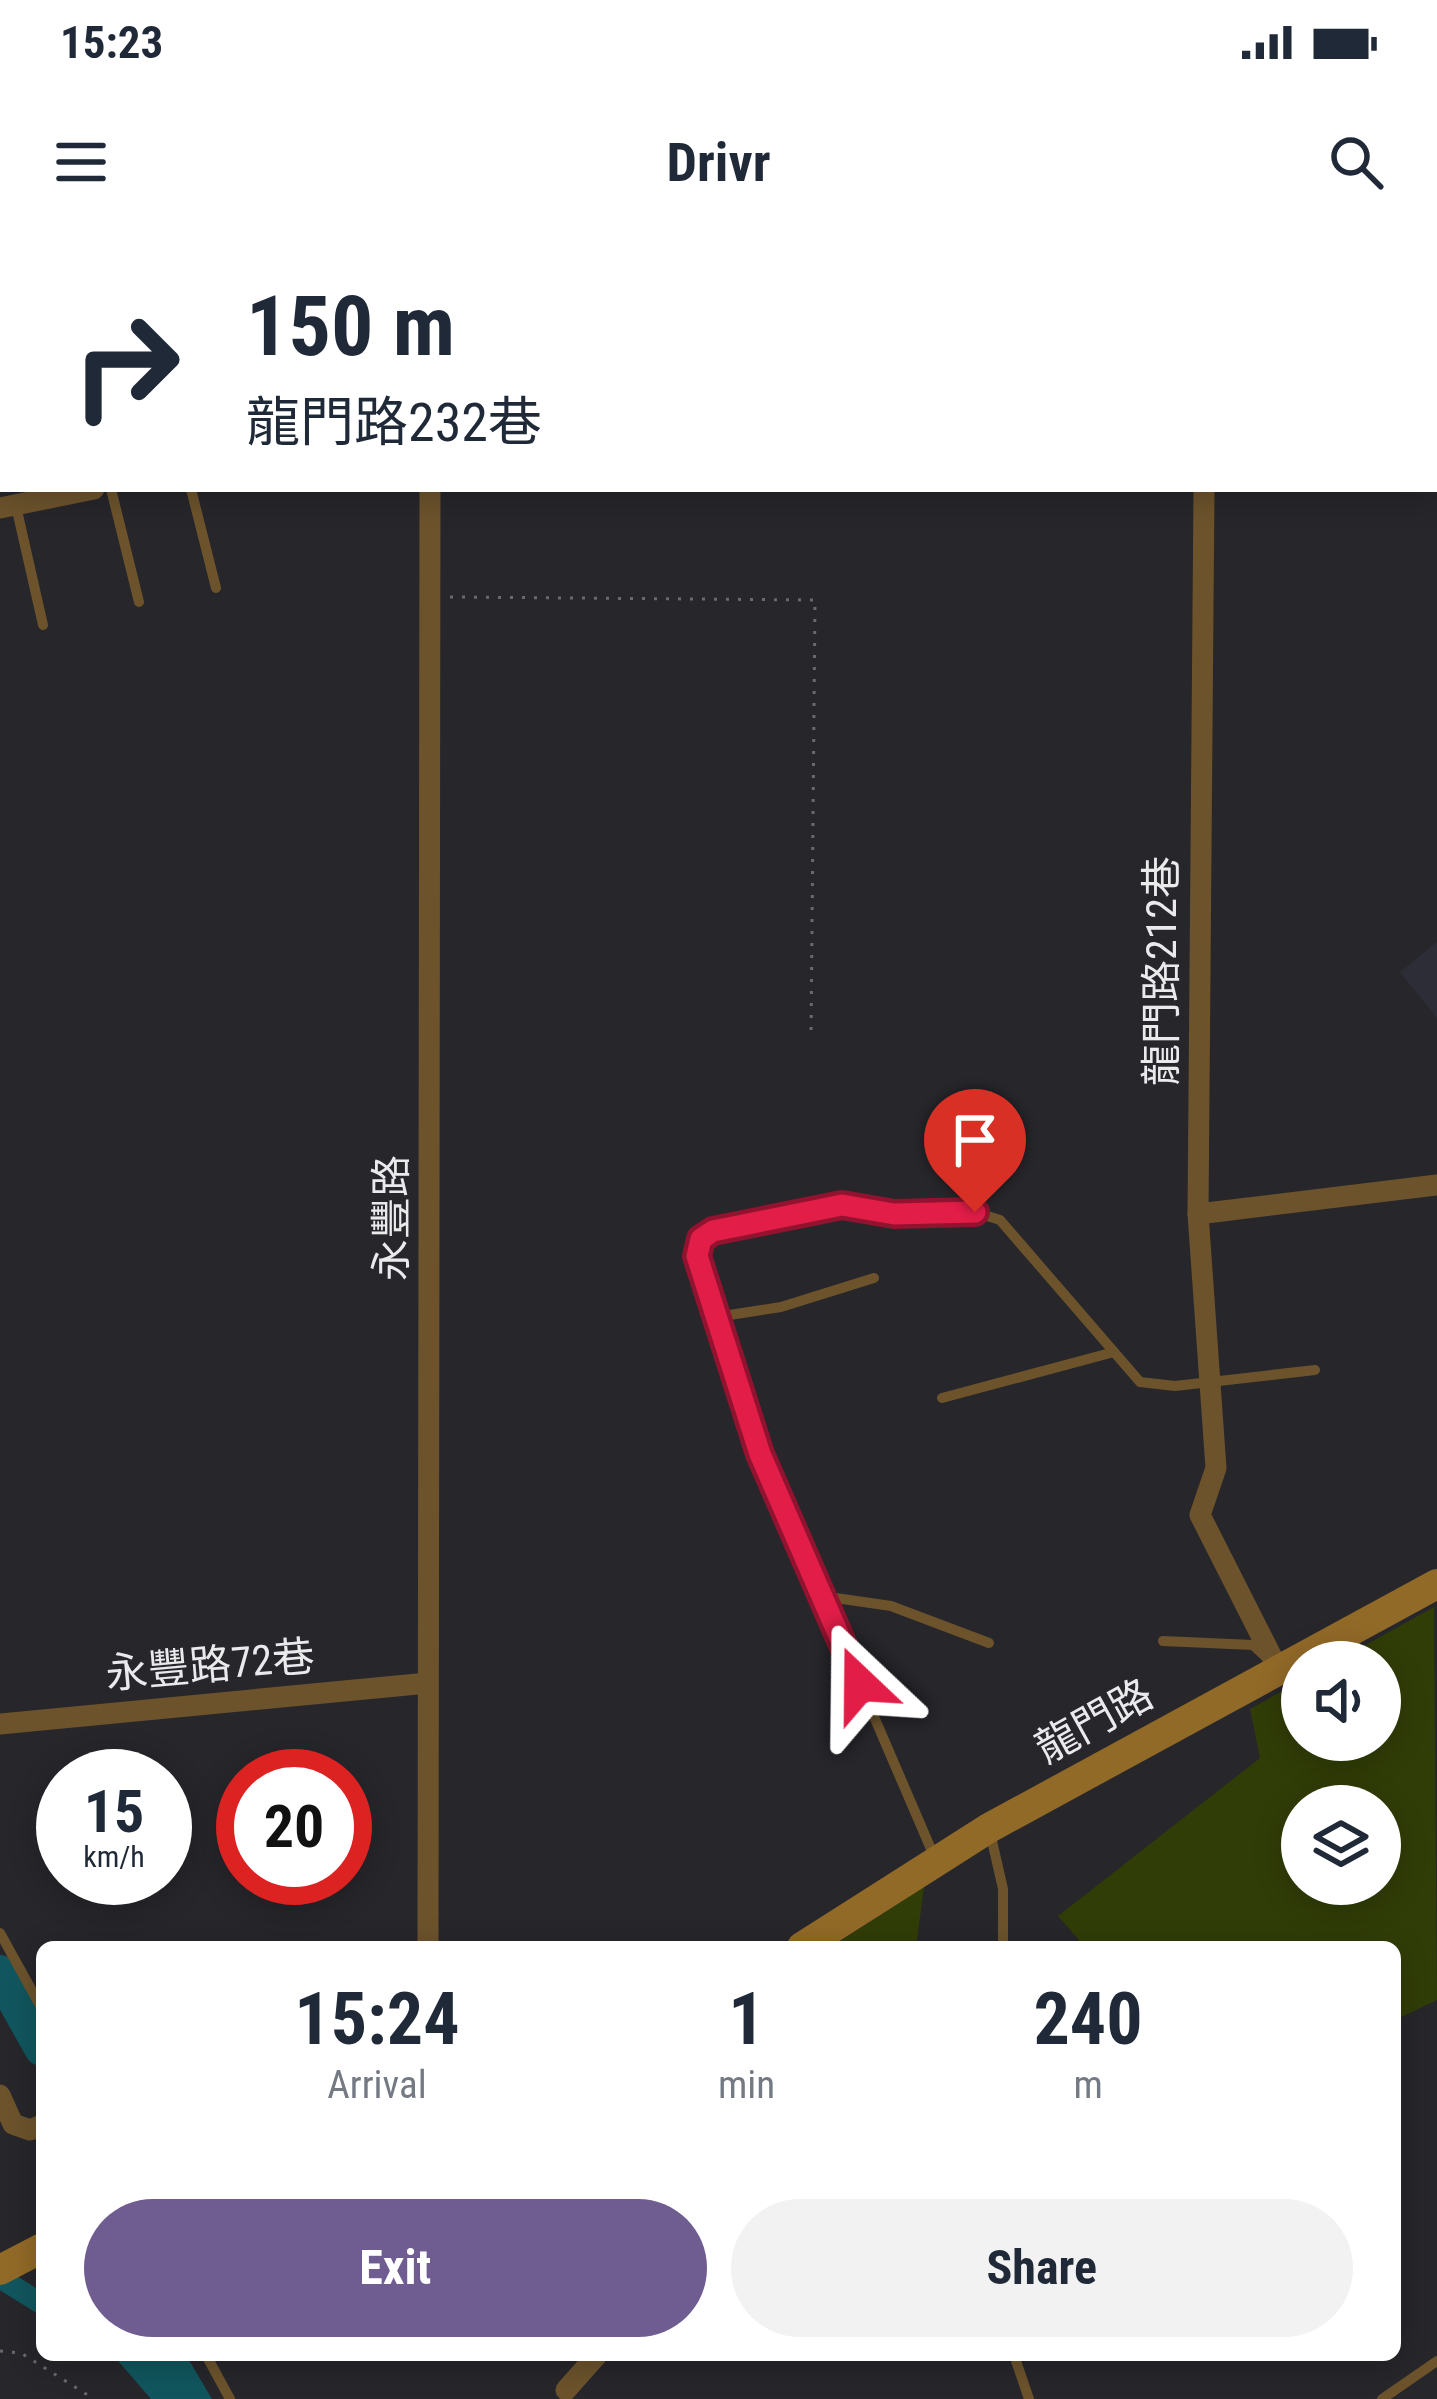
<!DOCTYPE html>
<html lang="en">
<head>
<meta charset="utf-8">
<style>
  :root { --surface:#fff; --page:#f2f2f3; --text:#1f2937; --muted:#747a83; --accent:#6f5d91 }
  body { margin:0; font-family:"Roboto Condensed","Noto Sans TC",sans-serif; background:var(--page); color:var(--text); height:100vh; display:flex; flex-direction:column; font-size:45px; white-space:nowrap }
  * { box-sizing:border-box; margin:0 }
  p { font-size:39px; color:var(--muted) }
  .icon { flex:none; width:66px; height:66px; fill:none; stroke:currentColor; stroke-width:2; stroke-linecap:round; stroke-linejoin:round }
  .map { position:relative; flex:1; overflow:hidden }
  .drawer { position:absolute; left:36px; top:1701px; width:1365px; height:420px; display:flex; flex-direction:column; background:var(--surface); border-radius:18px; box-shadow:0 6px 30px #0003 }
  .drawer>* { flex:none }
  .guide { position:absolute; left:0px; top:0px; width:1437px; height:252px; box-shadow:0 6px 30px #0003; background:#fff; color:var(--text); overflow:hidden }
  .buttons { position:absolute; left:1281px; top:1401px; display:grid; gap:24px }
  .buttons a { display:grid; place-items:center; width:120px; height:120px; border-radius:50%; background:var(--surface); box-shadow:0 6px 30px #0003; font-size:60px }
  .speed { position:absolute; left:36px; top:1509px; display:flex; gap:24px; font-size:60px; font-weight:700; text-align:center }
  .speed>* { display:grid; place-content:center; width:156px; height:156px; border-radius:50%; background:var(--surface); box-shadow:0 6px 30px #0003; line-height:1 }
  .speed small { font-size:30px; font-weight:400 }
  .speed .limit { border:18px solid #d22; background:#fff; color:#111 }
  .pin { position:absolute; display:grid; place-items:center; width:102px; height:102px; color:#fff; margin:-123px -51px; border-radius:50% 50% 50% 0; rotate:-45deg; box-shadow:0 0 12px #0007 }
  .pin .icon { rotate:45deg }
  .me { position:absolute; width:132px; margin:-66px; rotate:337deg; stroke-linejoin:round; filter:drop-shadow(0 0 9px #0008) }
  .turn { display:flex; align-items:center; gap:42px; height:252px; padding:0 48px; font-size:54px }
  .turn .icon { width:156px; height:156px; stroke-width:2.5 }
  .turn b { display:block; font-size:84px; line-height:102px }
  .eta { display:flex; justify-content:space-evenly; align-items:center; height:204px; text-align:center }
  .eta b { font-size:72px; font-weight:700; line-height:84px }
  .primary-button { display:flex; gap:24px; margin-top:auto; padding:24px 48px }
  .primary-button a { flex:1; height:138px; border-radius:72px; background:var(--accent); color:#fff; font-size:48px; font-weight:700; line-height:138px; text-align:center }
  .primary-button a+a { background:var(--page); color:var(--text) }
  .status { display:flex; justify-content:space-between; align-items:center; height:84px; padding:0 60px; background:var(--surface); direction:ltr }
  .status svg { height:33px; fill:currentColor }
  header { display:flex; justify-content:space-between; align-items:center; height:156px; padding:0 48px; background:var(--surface); font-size:54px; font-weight:700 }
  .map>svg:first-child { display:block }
</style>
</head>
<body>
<div class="status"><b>15:23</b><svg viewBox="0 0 49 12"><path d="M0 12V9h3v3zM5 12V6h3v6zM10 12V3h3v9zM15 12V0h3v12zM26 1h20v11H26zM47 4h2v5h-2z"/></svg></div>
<header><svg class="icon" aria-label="menu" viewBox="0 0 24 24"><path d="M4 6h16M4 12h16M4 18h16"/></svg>Drivr<svg class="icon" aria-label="search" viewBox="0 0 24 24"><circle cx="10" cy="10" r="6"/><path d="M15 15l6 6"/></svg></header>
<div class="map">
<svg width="1437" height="2159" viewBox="0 0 1437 2159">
  <rect width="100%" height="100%" fill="#26262b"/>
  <polygon fill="#2d2d38" points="1437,702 1437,778 1400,732"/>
  <g fill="#313d07" fill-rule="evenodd">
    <path d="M 1434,1367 L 1437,1760 L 1395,1780 L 1395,1707 L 1085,1707 L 1058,1676 L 1260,1518 L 1250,1469 L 1302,1440 L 1302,1500 L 1380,1500 L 1380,1422 L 1335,1422 ZM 1302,1566 L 1380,1566 L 1380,1644 L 1302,1644 Z"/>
    <polygon points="924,1647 916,1707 831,1707"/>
  </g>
  <polygon fill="#11565e" points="113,2115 186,2115 212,2159 151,2159"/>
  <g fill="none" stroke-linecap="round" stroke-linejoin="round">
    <polyline stroke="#11565e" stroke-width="21" points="0,2038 42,2064"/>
    <polyline stroke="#11565e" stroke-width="36" points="0,1733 42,1808"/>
    <g stroke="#6a6a6e" stroke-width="3" stroke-dasharray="3 9" stroke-linecap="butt">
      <polyline points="450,357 815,360 811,798"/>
      <polyline points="0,2111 21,2113 94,2159"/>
    </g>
    <g stroke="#6c532c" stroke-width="10">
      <polyline points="111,249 139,362"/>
      <polyline points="191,249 216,348"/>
      <polyline points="16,266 43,385"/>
      <polyline points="717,1077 781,1067 874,1038"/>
      <polyline points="942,1158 1114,1112"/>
      <polyline points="822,1356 891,1366 989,1403"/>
      <polyline points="1163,1401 1253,1405 1266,1417"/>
      <polyline points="990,1592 1003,1649 1003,1707"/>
      <polyline points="934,1616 761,1214 697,1016 701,999 713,991 856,964 894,973 975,972 1000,980 1140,1142 1175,1146 1315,1130"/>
      <polyline points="0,1693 42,1769"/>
      <polyline points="206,2115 230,2159"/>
      <polyline points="1014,2115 1029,2159"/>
      <polyline points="1382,2159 1437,2121"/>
    </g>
    <g stroke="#6c532c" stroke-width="21">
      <polyline points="432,3 432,0"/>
      <polyline points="1205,3 1205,0"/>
      <polyline points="1204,249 1198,974 1216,1228 1200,1275 1277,1427"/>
      <polyline points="0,268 94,249"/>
      <polyline points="1198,974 1437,945"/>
      <polyline points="0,1484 428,1443"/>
      <polyline points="428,1707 430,249"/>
      <polyline points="0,1855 13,1884 30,1890 42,1885"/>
      <polyline points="566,2150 597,2115"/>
    </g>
    <g stroke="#926a28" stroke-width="30">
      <polyline points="802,1707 989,1588 1437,1344"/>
      <polyline points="0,2030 42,2008"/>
    </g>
  </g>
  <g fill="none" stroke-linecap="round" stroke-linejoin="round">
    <g stroke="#92132f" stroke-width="30">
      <polyline id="route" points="860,1444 760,1214 697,1016 701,999 713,991 842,965 894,974 975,972"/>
    </g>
    <use href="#route" stroke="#e11d48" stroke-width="21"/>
  </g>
  <g text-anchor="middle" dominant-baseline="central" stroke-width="10" stroke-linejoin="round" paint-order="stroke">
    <g font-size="42" fill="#eaeaed" stroke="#26262b">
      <text transform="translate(1161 731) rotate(-90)">龍門路212巷</text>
      <text transform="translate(391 978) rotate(-90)">永豐路</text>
      <text transform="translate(210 1425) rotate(-5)">永豐路72巷</text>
      <text transform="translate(1094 1481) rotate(-29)">龍門路</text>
    </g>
  </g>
</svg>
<div class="buttons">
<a><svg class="icon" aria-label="sound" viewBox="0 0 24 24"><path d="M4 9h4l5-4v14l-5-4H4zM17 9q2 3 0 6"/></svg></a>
<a><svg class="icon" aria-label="layers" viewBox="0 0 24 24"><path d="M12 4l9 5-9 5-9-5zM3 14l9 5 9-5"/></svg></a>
</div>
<div class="speed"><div>15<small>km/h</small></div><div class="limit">20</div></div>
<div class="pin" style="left:975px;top:972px;background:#d93025"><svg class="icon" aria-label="arrive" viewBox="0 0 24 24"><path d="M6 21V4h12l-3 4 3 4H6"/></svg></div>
<svg class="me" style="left:860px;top:1444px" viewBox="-20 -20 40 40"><path d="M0-17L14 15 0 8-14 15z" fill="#e11d48" stroke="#fff" stroke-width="4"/></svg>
<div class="guide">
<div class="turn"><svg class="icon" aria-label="right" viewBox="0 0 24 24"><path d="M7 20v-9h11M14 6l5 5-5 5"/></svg><div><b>150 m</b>龍門路232巷</div></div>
</div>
<section class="drawer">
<div class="eta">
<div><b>15:24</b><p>Arrival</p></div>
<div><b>1</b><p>min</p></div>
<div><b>240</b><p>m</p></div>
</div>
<div class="primary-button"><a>Exit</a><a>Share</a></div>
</section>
</div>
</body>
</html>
